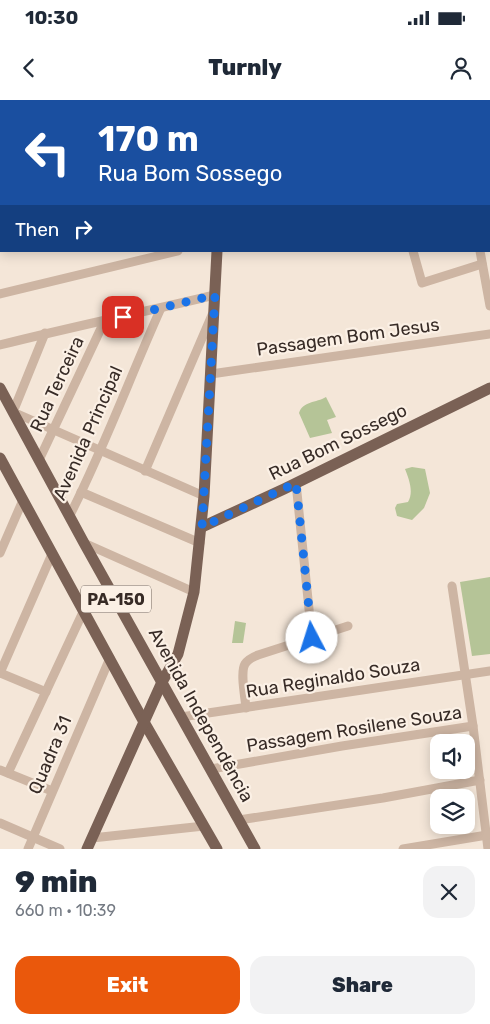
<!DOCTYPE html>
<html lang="en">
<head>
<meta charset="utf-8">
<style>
  :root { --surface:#fff; --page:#f2f2f3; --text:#1f2937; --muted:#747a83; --accent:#ea580c }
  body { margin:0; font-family:Rubik,sans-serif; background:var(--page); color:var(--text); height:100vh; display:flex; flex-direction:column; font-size:19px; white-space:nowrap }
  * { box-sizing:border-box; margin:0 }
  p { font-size:16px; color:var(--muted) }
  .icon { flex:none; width:28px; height:28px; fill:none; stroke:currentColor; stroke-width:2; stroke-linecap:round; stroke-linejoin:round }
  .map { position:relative; height:749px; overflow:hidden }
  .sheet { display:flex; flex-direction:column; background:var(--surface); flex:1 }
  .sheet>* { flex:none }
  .banner { position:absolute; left:0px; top:0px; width:490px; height:152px; box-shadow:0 2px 12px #0003; background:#1a4fa0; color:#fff; overflow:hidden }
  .controls { position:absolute; left:430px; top:634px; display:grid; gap:10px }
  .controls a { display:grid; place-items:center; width:45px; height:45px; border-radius:10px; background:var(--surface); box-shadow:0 2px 12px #0003; font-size:25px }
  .pin { position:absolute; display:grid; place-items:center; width:42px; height:42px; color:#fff; margin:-21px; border-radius:10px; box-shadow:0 2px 8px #0006 }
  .me { position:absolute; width:55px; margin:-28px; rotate:355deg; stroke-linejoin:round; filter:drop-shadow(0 0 4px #0008) }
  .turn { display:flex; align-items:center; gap:18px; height:105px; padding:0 15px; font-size:22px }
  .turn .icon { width:65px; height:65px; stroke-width:2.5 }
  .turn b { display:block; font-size:35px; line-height:42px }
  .then { display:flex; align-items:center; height:48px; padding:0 15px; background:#0003; gap:10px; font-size:19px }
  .round { display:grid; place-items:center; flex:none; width:52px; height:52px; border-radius:15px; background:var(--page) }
  .headline { display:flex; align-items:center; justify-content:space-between; height:85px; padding:0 15px }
  h1 { font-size:30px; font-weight:800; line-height:38px }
  .button { display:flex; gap:10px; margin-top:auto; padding:10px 15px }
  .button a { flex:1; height:58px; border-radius:15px; background:var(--accent); color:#fff; font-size:20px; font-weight:800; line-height:58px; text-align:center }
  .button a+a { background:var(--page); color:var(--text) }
  .status { display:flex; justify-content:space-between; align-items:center; height:35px; padding:0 25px; background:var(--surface); direction:ltr }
  .status svg { height:14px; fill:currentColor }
  header { display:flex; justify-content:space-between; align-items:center; height:65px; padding:0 15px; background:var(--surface); font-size:22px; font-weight:800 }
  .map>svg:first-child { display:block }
</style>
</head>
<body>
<div class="status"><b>10:30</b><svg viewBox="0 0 49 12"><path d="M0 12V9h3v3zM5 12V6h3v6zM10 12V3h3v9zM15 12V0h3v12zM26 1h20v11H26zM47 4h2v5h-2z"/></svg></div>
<header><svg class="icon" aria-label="back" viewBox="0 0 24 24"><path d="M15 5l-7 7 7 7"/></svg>Turnly<svg class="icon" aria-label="person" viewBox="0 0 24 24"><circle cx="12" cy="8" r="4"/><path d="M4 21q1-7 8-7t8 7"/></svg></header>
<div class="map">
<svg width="490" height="749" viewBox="0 0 490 749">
  <rect width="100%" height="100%" fill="#f4e6d8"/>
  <g fill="#b5c497">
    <polygon points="25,0 218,0 21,1"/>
    <path d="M 326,297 L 336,317 L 327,320 L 332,333 L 310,338 L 299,313 C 303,301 316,303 326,297 Z"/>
    <path d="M 412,367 L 425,369 L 430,393 L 424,408 L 412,420 L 397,416 L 395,408 L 397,404 L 408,402 C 414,392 409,379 405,369 Z"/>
    <polygon points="490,477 490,554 472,556 460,482"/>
    <polygon points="235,521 246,523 243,543 232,543"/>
  </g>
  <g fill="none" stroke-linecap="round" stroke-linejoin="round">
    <g stroke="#cdb5a3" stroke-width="9">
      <polyline points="454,0 454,1"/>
      <polyline points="409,1 415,0"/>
      <polyline points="0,102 1,102"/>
      <polyline points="0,147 1,147"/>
      <polyline points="413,151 422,183 482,164"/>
      <polyline points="480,151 490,206"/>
      <polyline points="0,194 178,151"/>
      <polyline points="45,233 13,312 204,396"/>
      <path d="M 0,245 C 71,227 144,212 215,195"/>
      <polyline points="211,274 490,234"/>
      <polyline points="39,360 104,222"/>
      <polyline points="145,371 212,215"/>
      <polyline points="296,383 312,538"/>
      <polyline points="81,392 200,443"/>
      <path d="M 70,415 C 104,348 130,277 161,208"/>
      <polyline points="84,443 194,492"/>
      <polyline points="0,453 23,400"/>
      <polyline points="452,486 473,626 488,749"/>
      <polyline points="0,573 52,454"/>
      <polyline points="0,573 46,592"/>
      <path d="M 246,608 C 245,597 240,572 245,564 C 248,559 253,557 258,555 L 348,526"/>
      <polyline points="181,617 490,571"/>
      <polyline points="211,669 342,646 473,626"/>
      <polyline points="0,670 52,691"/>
      <polyline points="8,673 84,510"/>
      <polyline points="239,720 383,698 480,680"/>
      <polyline points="0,723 60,749"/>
      <polyline points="92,738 204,726"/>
      <polyline points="28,749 110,558"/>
      <polyline points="403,749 487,735"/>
    </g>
    <g stroke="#7a6155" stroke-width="11">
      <polyline points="224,1 224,0"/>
      <polyline points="0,288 84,443 255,749"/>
      <polyline points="0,358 144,622 217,749"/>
      <polyline points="202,427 284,389 490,288"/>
      <polyline points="87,749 162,582 178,554 194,492 204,396 217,151"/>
    </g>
  </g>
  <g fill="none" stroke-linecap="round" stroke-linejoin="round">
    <polyline stroke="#1a73e8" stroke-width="9" stroke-dasharray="0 16.2" points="123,217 215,195 202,427 296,383 312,538"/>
  </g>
  <g text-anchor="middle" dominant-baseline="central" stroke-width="4.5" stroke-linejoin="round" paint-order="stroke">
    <rect fill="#fbf0e5" stroke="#72665f" stroke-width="1" x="81" y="485.5" width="70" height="27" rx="4"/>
    <g font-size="16" font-weight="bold" fill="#372b26">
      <text x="116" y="499">PA-150</text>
    </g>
    <g font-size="18" fill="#372b26" stroke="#fbf0e5">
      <text transform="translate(348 237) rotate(-8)">Passagem Bom Jesus</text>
      <text transform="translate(57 284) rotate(-65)">Rua Terceira</text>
      <text transform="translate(88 333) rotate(-66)">Avenida Principal</text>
      <text transform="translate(338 342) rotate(-26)">Rua Bom Sossego</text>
      <text transform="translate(333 578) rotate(-9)">Rua Reginaldo Souza</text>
      <text transform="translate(201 615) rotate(61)">Avenida Independência</text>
      <text transform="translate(354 629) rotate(-9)">Passagem Rosilene Souza</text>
      <text transform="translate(50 655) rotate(-67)">Quadra 31</text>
    </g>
  </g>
</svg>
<div class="controls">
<a><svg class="icon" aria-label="sound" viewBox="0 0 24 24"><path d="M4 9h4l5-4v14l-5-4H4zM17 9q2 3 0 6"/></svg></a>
<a><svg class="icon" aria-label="layers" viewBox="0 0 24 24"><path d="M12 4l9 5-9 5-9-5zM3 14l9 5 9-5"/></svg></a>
</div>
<div class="pin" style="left:123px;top:217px;background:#d93025"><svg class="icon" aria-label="arrive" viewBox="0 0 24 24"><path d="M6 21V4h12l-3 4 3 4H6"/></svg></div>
<svg class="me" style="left:312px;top:538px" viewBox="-20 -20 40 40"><circle r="19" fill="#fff"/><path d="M0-13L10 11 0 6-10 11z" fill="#1a73e8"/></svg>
<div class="banner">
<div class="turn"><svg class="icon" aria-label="left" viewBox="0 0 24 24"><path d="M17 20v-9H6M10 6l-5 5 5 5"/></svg><div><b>170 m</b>Rua Bom Sossego</div></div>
<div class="then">Then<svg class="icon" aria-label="right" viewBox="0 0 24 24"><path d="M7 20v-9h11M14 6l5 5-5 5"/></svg></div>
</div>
</div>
<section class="sheet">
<div class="headline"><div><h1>9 min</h1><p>660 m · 10:39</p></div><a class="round"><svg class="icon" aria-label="close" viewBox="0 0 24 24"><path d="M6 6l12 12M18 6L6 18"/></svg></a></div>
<div class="button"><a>Exit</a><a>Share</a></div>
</section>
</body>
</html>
